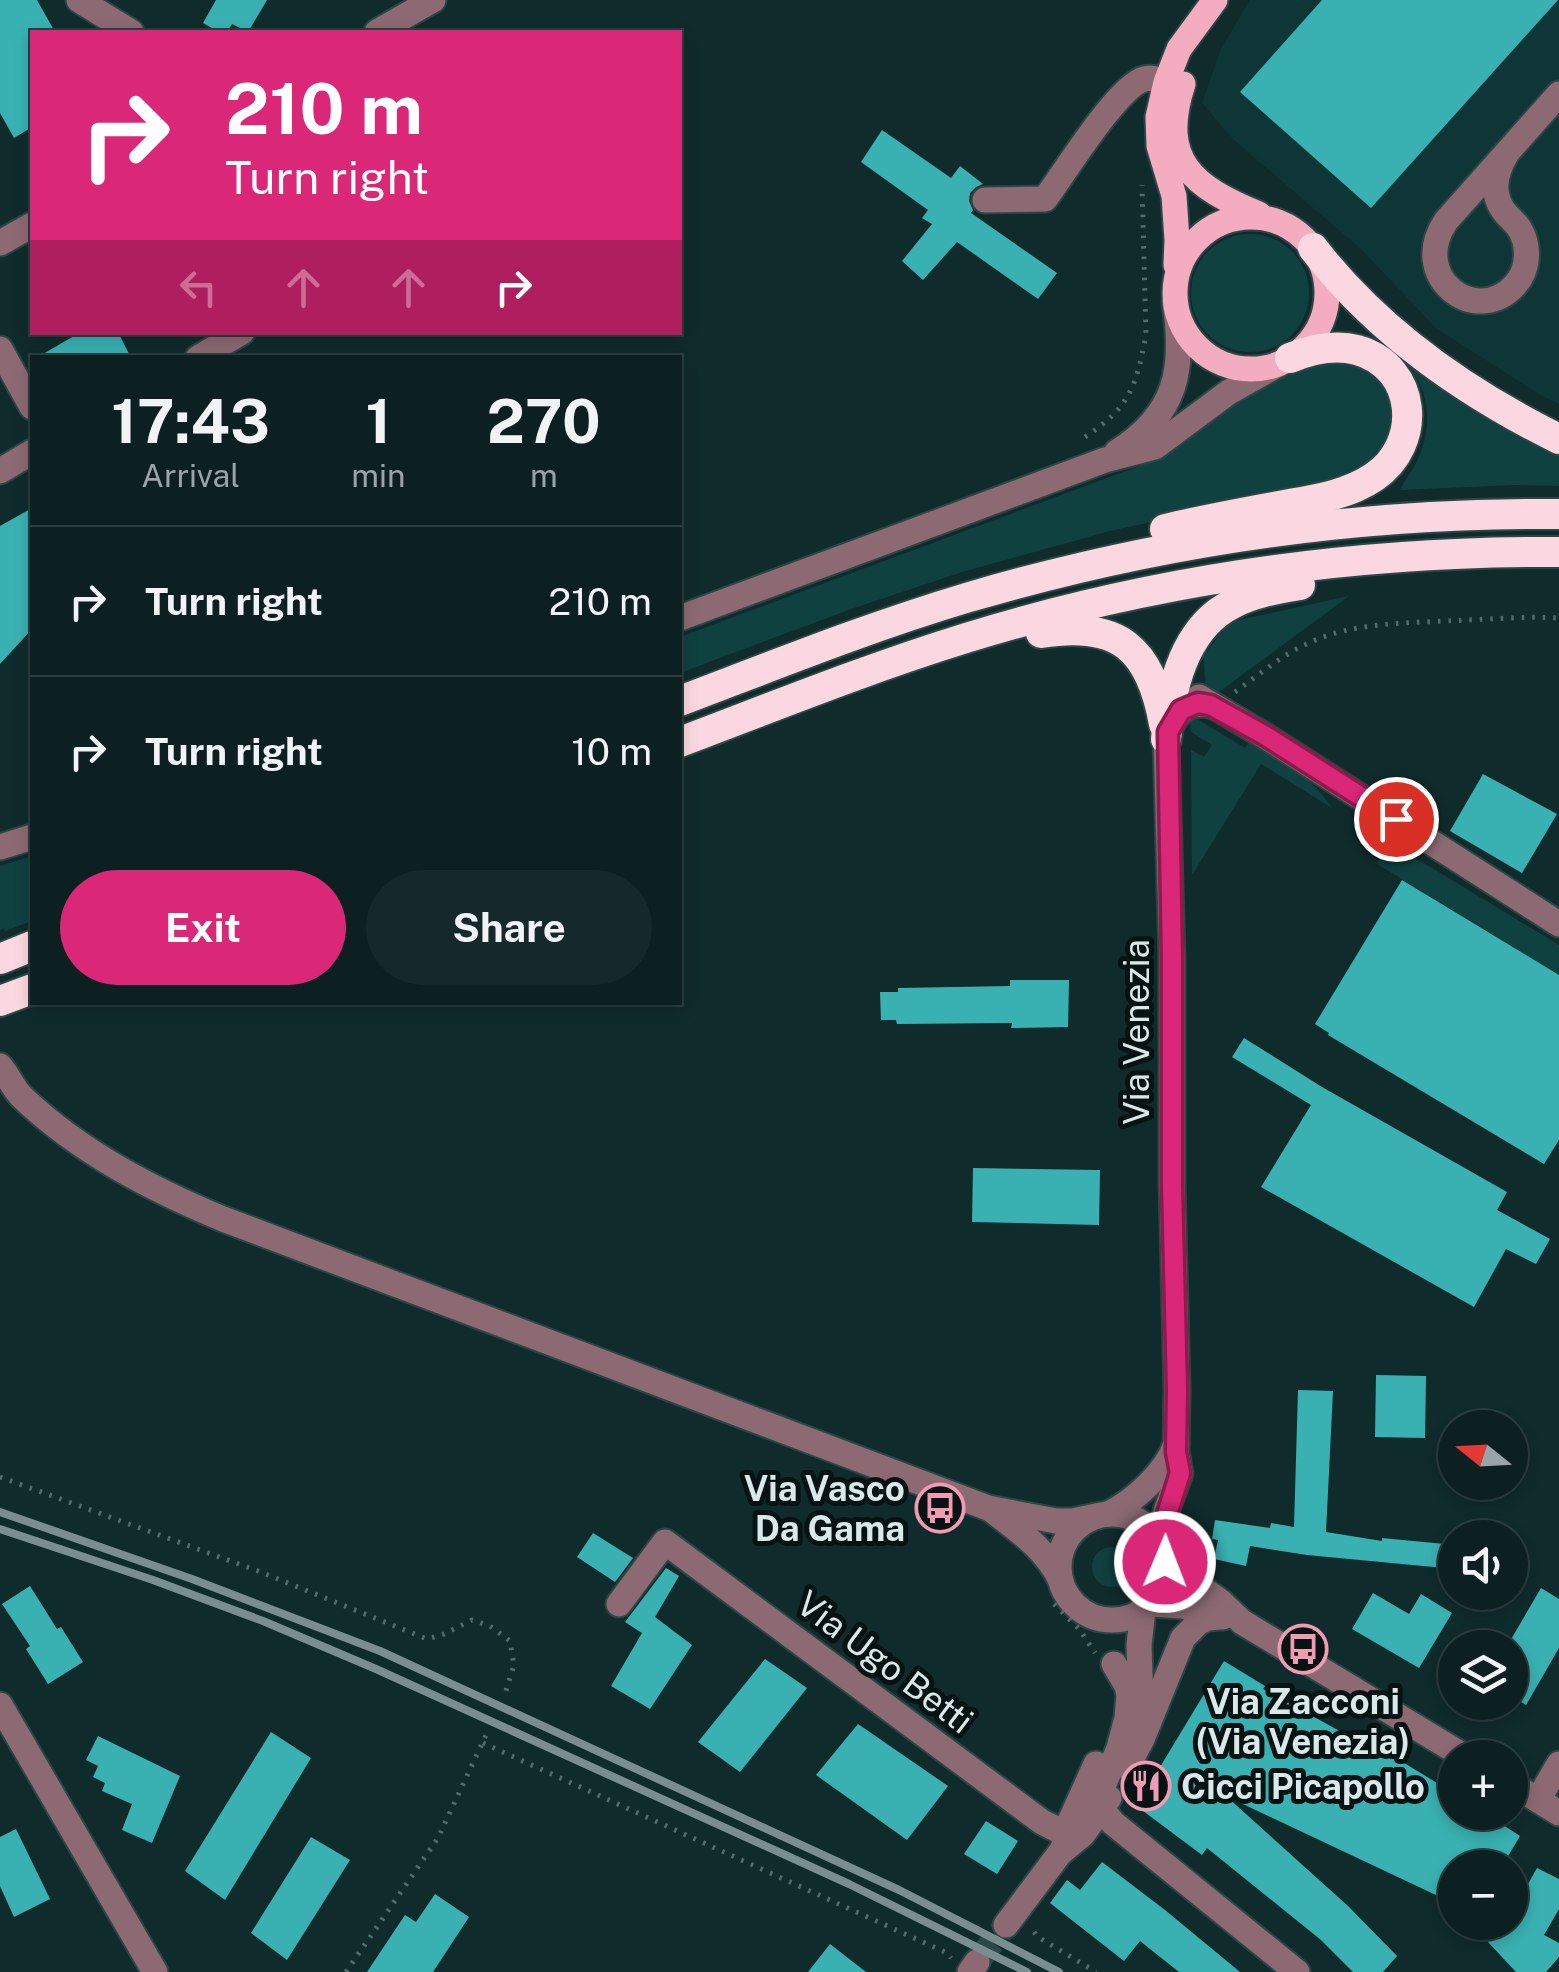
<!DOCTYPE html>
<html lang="en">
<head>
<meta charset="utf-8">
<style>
  :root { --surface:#0c2021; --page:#15282a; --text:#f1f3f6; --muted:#9aa3a5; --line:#2c3e3f; --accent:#db2777 }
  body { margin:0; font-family:"Public Sans",sans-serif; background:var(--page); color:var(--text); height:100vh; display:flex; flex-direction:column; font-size:38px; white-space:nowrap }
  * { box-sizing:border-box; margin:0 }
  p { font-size:32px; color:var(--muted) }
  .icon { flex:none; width:55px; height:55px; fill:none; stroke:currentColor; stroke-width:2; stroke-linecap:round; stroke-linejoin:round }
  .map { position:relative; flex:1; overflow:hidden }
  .side { position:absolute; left:30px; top:355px; width:652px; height:650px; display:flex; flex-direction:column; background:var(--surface); border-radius:0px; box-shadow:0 5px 15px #0003,0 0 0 2px var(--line) }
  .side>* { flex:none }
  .guide { position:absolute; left:30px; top:30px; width:652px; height:305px; border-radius:0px; box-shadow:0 5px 15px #0003,0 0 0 2px var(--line); background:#db2777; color:#fff; overflow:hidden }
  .needle { width:65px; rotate:288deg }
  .fabs { position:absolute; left:1438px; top:1410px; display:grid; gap:20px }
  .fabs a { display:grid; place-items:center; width:90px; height:90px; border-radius:50%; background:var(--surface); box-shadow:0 5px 15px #0003,0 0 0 2px var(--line); font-size:50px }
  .pin { position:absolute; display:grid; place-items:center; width:85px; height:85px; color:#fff; margin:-42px; border:5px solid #fff; border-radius:50%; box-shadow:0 2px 10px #0007 }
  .me { position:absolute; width:110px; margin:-55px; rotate:1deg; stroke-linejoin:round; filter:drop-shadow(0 0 8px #0008) }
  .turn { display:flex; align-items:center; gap:35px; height:210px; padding:0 30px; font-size:45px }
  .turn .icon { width:130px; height:130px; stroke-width:2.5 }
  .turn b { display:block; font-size:70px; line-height:85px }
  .lanes { display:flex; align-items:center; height:95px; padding:0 30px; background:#0003; justify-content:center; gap:50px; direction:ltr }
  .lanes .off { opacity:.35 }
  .eta { display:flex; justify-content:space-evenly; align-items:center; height:170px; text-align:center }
  .eta b { font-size:60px; font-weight:700; line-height:70px }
  .action { display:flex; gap:20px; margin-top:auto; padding:20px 30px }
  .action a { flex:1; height:115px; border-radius:60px; background:var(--accent); color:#fff; font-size:40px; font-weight:700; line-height:115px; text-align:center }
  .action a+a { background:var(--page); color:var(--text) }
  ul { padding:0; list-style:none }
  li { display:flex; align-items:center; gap:30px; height:150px; padding:0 30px; border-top:2px solid var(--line) }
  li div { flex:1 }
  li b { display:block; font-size:38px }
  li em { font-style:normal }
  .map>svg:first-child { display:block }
</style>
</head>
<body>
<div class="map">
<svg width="1559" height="1972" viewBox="0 0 1559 1972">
  <rect width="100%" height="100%" fill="#102b2c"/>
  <polygon fill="#0f3636" points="1250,0 1559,0 1559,404 1542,396 1436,328 1360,248 1233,139 1202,103 1221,49"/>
  <g fill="#104141">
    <circle cx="1250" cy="293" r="59"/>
    <path d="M 1399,355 L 1533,442 L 1559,455 L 1559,486 L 1514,485 L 1400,490 C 1404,481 1411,473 1416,463 C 1435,425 1430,385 1399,355 Z"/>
    <path d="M 1331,359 C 1383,372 1386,374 1396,428 L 1374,464 L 1327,483 L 1110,531 L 962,572 L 854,608 L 680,673 L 680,637 L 1142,465 L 1157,458 L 1233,401 L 1263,385 Z"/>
    <polygon points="1349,596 1215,695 1206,687 1203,656 1230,622"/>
    <path d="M 1197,719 L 1245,748 L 1252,738 C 1282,757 1312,778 1332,808 L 1261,764 L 1192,875 L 1191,750 L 1204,757 L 1212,745 L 1191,732 L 1190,721 Z"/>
    <polygon points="1389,842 1559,945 1559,975 1377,864"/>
    <polygon points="32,856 32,921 5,931 4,929 0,930 0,866"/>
    <circle cx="1112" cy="1567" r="20"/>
  </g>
  <g fill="#39b1b2">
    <polygon points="0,0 37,0 55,32 32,32 32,127 14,138 0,113"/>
    <polygon points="216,0 267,0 248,32 232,24 227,32 219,32 203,23"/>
    <polygon points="1322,0 1558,0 1371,208 1240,92"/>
    <polygon points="882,130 951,178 960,166 983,184 976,187 970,193 969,201 973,210 971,213 1057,273 1038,299 957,242 923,280 902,261 932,224 922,218 928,210 861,162"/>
    <polygon points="81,332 118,332 131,358 36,358"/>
    <polygon points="32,508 32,629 0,664 0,526"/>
    <polygon points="1483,774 1557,814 1522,873 1450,831"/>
    <polygon points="1402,880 1559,975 1559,1140 1544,1164 1328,1035 1329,1033 1315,1024"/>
    <polygon points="1010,980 1069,980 1068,1027 1011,1028 1012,1023 897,1024 896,1020 881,1020 880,992 898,992 898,988 1010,986"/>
    <polygon points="1244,1038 1322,1087 1507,1192 1497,1210 1550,1239 1536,1264 1506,1249 1474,1307 1261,1187 1311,1105 1232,1057"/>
    <polygon points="973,1168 1100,1170 1099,1225 972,1222"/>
    <polygon points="1376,1375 1426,1376 1425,1438 1375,1437"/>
    <polygon points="1298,1390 1333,1391 1326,1532 1382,1541 1382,1538 1455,1545 1455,1569 1307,1555 1250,1546 1246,1566 1214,1559 1218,1540 1212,1539 1215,1520 1270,1528 1271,1523 1294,1527"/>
    <polygon points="593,1533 633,1558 615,1582 577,1557"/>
    <polygon points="666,1568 679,1576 655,1617 692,1645 650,1709 611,1686 642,1633 625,1622"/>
    <polygon points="30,1586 57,1629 61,1627 83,1662 48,1684 26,1649 30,1646 2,1604"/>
    <polygon points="1541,1588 1559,1599 1559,1648 1526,1705 1510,1695 1510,1641"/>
    <polygon points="1373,1593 1409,1614 1421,1594 1452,1613 1419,1668 1352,1629"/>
    <polygon points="765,1659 807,1688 740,1772 698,1742"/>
    <polygon points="1224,1661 1265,1686 1263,1689 1376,1751 1378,1747 1455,1794 1455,1812 1483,1812 1520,1836 1501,1868 1455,1868 1455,1904 1226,1796 1348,1906 1397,1956 1383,1972 1353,1972 1321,1940 1207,1848 1202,1855 1131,1802 1154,1771 1157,1772"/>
    <polygon points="858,1724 948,1786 907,1840 816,1775"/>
    <polygon points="271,1732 311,1758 225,1900 185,1871"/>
    <polygon points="98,1736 180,1776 152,1843 122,1830 132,1804 102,1791 105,1783 93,1777 98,1766 86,1760"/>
    <polygon points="986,1821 1018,1841 997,1874 964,1854"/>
    <polygon points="16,1829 50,1899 14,1917 0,1886 0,1837"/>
    <polygon points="311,1837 350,1860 287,1960 251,1933"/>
    <polygon points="1102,1862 1165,1910 1240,1972 1179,1972 1140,1941 1124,1961 1050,1903 1067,1880 1080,1890"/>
    <polygon points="1537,1868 1559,1879 1559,1909 1544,1935 1559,1943 1559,1957 1546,1972 1516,1972 1488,1942 1492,1936 1476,1922 1510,1922 1510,1916"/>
    <polygon points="435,1894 469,1917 433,1972 367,1972 405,1915 416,1922"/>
    <polygon points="830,1944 866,1972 808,1972"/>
  </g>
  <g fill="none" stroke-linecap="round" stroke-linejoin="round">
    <polyline stroke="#2e4848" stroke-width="25" stroke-dasharray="25 12" stroke-linecap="butt" points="977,1962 1006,1925"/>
    <g stroke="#2c4646" stroke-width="29">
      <g id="minor">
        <polyline points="79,0 131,32"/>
        <polyline points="377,32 433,0"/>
        <path d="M 1507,153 C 1496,171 1490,191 1503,210 C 1508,217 1514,221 1519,228 C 1530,245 1529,270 1515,285 C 1476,328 1408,277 1446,221 L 1559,94"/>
        <path d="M 985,200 L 1045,199 C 1064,174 1117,87 1144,79 C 1156,76 1171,84 1182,87"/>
        <polyline points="0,243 32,225"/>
        <polyline points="0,349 32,407"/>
        <polyline points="198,358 242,332"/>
        <path d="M 1117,452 C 1177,414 1185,369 1175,303"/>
        <polyline points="0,471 32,452"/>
        <polyline points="680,618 1105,460 1155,447 1229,392 1279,364"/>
        <polyline points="1199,697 1265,736 1559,924"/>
        <path d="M 1210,705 C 1184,700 1173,716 1166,739 L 1172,959 L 1172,1184 L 1177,1390 L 1176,1452 L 1180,1473 L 1166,1511 L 1162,1543 L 1163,1551 L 1171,1566 L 1221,1602 L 1242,1622 L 1467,1758"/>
        <polyline points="0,847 32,837"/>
        <path d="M 0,1066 C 9,1076 13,1089 23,1098 C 80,1152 151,1189 223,1219 L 988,1508 L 1056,1521 L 1073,1521 L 1096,1516"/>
        <path d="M 993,1511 C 1020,1532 1046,1549 1061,1581"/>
        <path d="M 1108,1514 C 1135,1501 1166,1472 1176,1444"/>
        <circle cx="1112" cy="1567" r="53"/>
        <polyline points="619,1604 665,1542 1042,1822 1066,1834"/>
        <polyline points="1150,1604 1182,1606 1223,1617"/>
        <polyline points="1114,1664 1127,1686 1129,1695 1127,1718 1119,1748 1101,1791 1102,1809 1113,1823 1297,1972"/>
        <polyline points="0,1705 155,1972"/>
        <polyline points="1141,1705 1139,1645 1143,1610"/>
        <polyline points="1127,1767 1142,1739 1183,1638 1199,1622 1208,1618 1219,1617"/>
        <polyline points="1510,1783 1559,1813"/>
        <polyline points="1538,1800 1559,1764"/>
        <polyline points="1063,1848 1068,1826 1096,1764"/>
        <polyline points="1006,1925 1060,1853 1083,1834 1109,1798"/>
        <polyline points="970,1972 977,1962"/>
      </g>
    </g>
    <g stroke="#2c4646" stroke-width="29">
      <g id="major">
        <path d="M 1183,84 C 1158,161 1193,187 1259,214"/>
        <circle cx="1251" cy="293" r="76"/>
        <polyline points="1176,265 1177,240 1174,196 1159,146 1158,117 1166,82 1179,49 1215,0"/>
      </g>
    </g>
    <g stroke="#2c4646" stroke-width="34">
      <g id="highway">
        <path d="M 1313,248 C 1377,331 1466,393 1559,439"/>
        <path d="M 1165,529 C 1203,520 1241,513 1279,506 C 1311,500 1346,496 1374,477 C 1423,444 1418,367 1357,350 C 1334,344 1312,349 1290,358"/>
        <path d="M 1041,633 C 1118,621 1150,647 1164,724"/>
        <path d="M 680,701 C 775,665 869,627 966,598 C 1159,541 1358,512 1559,514"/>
        <path d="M 1166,739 C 1170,690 1184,628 1232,604 C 1252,593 1277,589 1300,585"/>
        <path d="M 680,742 C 775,706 869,668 966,638 C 1157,579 1359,551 1559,552"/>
        <polyline points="0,959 32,946"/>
        <polyline points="0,1001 32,989"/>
      </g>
    </g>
    <g stroke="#536b6b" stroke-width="5" stroke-dasharray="2.5 8" stroke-linecap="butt">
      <path d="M 1085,437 C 1130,407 1136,387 1146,335 L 1142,185"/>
      <path d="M 1235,692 C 1260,674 1284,653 1313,641 C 1359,621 1416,623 1466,620 C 1497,619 1528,616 1559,618"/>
      <polyline points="0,1477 258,1571 427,1639 444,1634 472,1620 490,1626 510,1641 514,1665 505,1694"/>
      <polyline points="1054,1604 1080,1630 1095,1653"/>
      <polyline points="483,1743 947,1953 951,1958"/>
      <polyline points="1034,1932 1038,1937 1096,1972"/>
      <polyline points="346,1972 438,1838 486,1735"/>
    </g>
    <use href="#minor" stroke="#8c6973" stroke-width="25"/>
    <use href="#major" stroke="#f3acc0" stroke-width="25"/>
    <use href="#highway" stroke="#fbd8e1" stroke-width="30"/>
    <g stroke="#798e8f" stroke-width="8">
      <polyline points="0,1512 192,1579 380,1651 899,1890 1059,1972"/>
      <polyline points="0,1529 153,1580 263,1621 376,1669 849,1884 1027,1972"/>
    </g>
  </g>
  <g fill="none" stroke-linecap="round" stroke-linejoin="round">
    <g stroke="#8e194d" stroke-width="25">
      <polyline id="route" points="1165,1562 1162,1543 1163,1527 1180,1473 1176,1452 1177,1390 1172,1184 1172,959 1168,732 1181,710 1198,703 1210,705 1266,736 1396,819"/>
    </g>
    <use href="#route" stroke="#db2777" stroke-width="18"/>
  </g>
  <defs>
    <g id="bus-ring" transform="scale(2.5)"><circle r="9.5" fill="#071212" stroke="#f19ab4" stroke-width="1.5"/><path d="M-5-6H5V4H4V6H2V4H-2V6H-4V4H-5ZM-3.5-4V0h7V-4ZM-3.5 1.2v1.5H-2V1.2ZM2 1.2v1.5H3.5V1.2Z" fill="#f19ab4"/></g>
    <g id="restaurant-ring" transform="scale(2.5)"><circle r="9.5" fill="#071212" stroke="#f19ab4" stroke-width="1.5"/><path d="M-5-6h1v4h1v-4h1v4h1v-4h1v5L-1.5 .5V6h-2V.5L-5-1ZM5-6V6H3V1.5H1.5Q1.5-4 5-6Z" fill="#f19ab4"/></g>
  </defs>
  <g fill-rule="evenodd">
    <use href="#bus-ring" x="940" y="1508"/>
    <use href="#bus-ring" x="1303" y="1649"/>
    <use href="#restaurant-ring" x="1146" y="1786"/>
  </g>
  <g text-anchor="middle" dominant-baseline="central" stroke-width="10" stroke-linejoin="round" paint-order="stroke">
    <g font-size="35" fill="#d9e9e9" stroke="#071212">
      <text transform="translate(1136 1032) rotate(-90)">Via Venezia</text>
      <text transform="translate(885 1662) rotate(37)">Via Ugo Betti</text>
    </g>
    <g font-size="35" font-weight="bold" fill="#d9e9e9" stroke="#071212" text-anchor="end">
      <text x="905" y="1488">Via Vasco<tspan x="905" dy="40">Da Gama</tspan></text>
      <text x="1303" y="1701" text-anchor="middle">Via Zacconi<tspan x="1303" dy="40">(Via Venezia)</tspan></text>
      <text x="1181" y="1786" text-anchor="start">Cicci Picapollo</text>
    </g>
  </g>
</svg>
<div class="fabs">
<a><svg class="needle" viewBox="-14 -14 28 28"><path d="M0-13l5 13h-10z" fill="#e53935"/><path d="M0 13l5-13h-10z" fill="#9aa3a5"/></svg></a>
<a><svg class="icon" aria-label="sound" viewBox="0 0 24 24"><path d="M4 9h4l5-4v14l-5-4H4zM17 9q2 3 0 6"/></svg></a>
<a><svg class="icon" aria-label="layers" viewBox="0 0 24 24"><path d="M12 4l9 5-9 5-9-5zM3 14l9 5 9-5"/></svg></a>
<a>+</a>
<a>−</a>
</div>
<div class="pin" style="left:1396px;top:819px;background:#d93025"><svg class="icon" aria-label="arrive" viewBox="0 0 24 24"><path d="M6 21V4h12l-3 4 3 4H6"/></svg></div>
<svg class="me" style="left:1165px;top:1562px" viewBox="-20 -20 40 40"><circle r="17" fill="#db2777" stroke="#fff" stroke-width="3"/><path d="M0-11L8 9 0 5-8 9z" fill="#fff"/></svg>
<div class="guide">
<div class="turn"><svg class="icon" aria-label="right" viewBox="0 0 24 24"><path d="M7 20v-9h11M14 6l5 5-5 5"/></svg><div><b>210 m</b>Turn right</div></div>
<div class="lanes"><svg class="icon off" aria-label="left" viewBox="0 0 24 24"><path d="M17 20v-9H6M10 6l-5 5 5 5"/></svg><svg class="icon off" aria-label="ahead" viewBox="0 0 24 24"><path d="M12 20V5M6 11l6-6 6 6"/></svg><svg class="icon off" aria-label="ahead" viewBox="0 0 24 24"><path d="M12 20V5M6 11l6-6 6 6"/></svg><svg class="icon" aria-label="right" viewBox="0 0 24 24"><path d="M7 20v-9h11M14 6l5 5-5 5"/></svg></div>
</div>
<section class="side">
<div class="eta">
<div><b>17:43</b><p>Arrival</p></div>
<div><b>1</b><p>min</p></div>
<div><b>270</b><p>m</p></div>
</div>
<ul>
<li><svg class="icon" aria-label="right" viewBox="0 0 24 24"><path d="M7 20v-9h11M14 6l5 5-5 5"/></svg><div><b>Turn right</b></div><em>210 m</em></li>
<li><svg class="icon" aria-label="right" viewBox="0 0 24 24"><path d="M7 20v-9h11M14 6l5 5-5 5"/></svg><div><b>Turn right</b></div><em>10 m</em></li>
</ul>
<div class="action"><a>Exit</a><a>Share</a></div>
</section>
</div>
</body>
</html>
